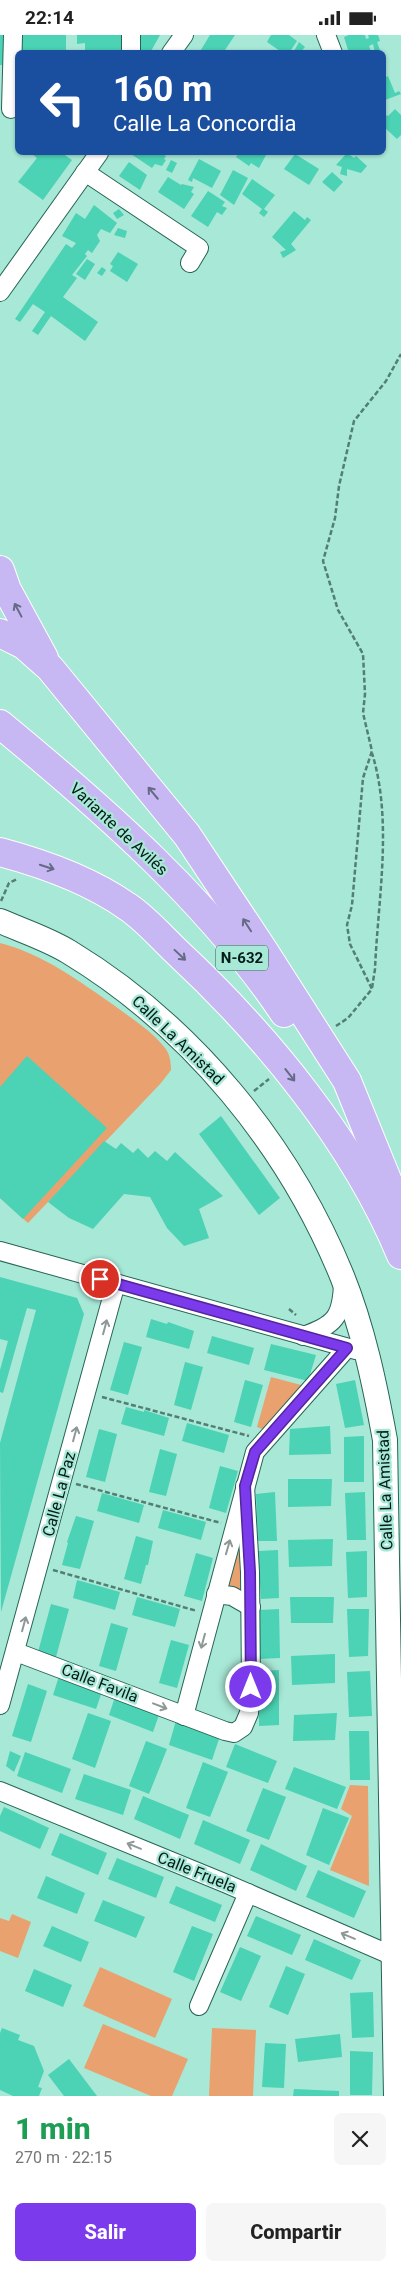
<!DOCTYPE html>
<html lang="es">
<head>
<meta charset="utf-8">
<style>
  :root { --surface:#fff; --page:#f6f6f6; --text:#222; --muted:#767676; --accent:#7c3aed }
  body { margin:0; font-family:Roboto,sans-serif; background:var(--page); color:var(--text); height:100vh; display:flex; flex-direction:column; font-size:19px; white-space:nowrap }
  * { box-sizing:border-box; margin:0 }
  p { font-size:16px; color:var(--muted) }
  .icon { flex:none; width:28px; height:28px; fill:none; stroke:currentColor; stroke-width:2; stroke-linecap:round; stroke-linejoin:round }
  .map { position:relative; height:2061px; overflow:hidden }
  .details { display:flex; flex-direction:column; background:var(--surface); flex:1 }
  .details>* { flex:none }
  .guide { position:absolute; left:15px; top:15px; width:371px; height:105px; border-radius:8px; box-shadow:0 1px 4px #0004; background:#1a4fa0; color:#fff; overflow:hidden }
  .pin { position:absolute; display:grid; place-items:center; width:42px; height:42px; color:#fff; margin:-21px; border:2px solid #fff; border-radius:50%; box-shadow:0 1px 5px #0007 }
  .me { position:absolute; width:55px; margin:-28px; rotate:0deg; stroke-linejoin:round; filter:drop-shadow(0 0 4px #0008) }
  .turn { display:flex; align-items:center; gap:18px; height:105px; padding:0 15px; font-size:22px }
  .turn .icon { width:65px; height:65px; stroke-width:2.5 }
  .turn b { display:block; font-size:35px; line-height:42px }
  .round { display:grid; place-items:center; flex:none; width:52px; height:52px; border-radius:8px; background:var(--page) }
  .head { display:flex; align-items:center; justify-content:space-between; height:85px; padding:0 15px }
  h1 { font-size:30px; font-weight:800; line-height:38px; color:#1e9e55 }
  .primary-button { display:flex; gap:10px; margin-top:auto; padding:10px 15px }
  .primary-button a { flex:1; height:58px; border-radius:8px; background:var(--accent); color:#fff; font-size:20px; font-weight:800; line-height:58px; text-align:center }
  .primary-button a+a { background:var(--page); color:var(--text) }
  .status { display:flex; justify-content:space-between; align-items:center; height:35px; padding:0 25px; background:var(--surface); direction:ltr }
  .status svg { height:14px; fill:currentColor }
  .map>svg:first-child { display:block }
</style>
</head>
<body>
<div class="status"><b>22:14</b><svg viewBox="0 0 49 12"><path d="M0 12V9h3v3zM5 12V6h3v6zM10 12V3h3v9zM15 12V0h3v12zM26 1h20v11H26zM47 4h2v5h-2z"/></svg></div>
<div class="map">
<svg width="401" height="2061" viewBox="0 0 401 2061">
  <rect width="100%" height="100%" fill="#a8e8d6"/>
  <g fill="#e9a26f">
    <path d="M 0,908 C 43,919 79,946 115,971 C 132,984 152,996 165,1013 C 170,1019 171,1028 171,1035 L 161,1048 L 28,1188 L 0,1163 Z"/>
    <polygon points="271,1342 305,1351 265,1395 257,1392"/>
    <polygon points="240,1500 240,1559 226,1554"/>
    <polygon points="350,1750 368,1751 369,1851 330,1835 352,1781 341,1774"/>
    <polygon points="12,1879 31,1887 18,1923 0,1916 0,1883 9,1886"/>
    <polygon points="100,1932 172,1964 155,2003 83,1971"/>
    <polygon points="103,1989 188,2024 172,2061 151,2061 84,2033"/>
    <polygon points="212,1993 256,1995 253,2061 209,2061"/>
  </g>
  <g fill="#4cd2b4">
    <polygon points="0,0 4,0 3,30 0,30"/>
    <polygon points="21,0 66,0 66,18 20,18"/>
    <polygon points="77,0 124,0 123,18 85,18 85,8 77,9"/>
    <polygon points="138,0 160,0 150,18 137,18"/>
    <polygon points="210,0 235,0 223,18 199,18"/>
    <polygon points="271,0 289,0 297,6 289,18 283,18 267,7"/>
    <polygon points="349,0 365,0 366,4 369,3 368,0 378,0 380,6 377,7 381,18 375,18 373,9 369,11 372,18 349,18 344,2"/>
    <polygon points="299,7 305,12 300,18 293,18"/>
    <polygon points="388,41 395,58 399,56 401,59 385,65 384,43"/>
    <polygon points="395,74 401,80 401,100 397,104 384,92 384,83 387,80 388,81"/>
    <polygon points="31,118 62,118 72,125 43,165 18,147 37,123"/>
    <polygon points="132,118 161,118 166,121 164,124 166,125 162,131 155,129 152,133 131,119"/>
    <polygon points="239,118 262,118 266,120 259,133 251,128 249,131 236,122"/>
    <polygon points="347,118 354,123 356,121 367,131 361,138 347,134 347,141 340,139 342,132 336,130"/>
    <polygon points="295,119 319,134 309,150 284,134"/>
    <polygon points="199,124 221,136 212,153 193,143 192,147 188,145"/>
    <polygon points="171,125 177,128 172,138 166,135"/>
    <polygon points="129,127 147,140 140,155 119,141"/>
    <polygon points="233,135 248,143 234,170 220,160"/>
    <polygon points="332,137 343,147 334,157 322,147"/>
    <polygon points="168,142 181,150 182,149 194,152 191,157 194,159 184,174 158,157"/>
    <polygon points="252,144 275,160 264,174 268,177 264,182 259,178 262,174 242,159"/>
    <polygon points="208,156 225,167 222,171 227,173 222,180 217,177 208,192 191,181"/>
    <polygon points="94,170 117,188 110,198 101,194 97,200 100,206 92,218 88,215 85,219 87,221 72,240 77,243 63,262 98,287 85,306 51,281 38,300 32,296 45,277 33,269 20,287 15,284 66,209 72,213 76,208 62,201 76,178 85,184"/>
    <polygon points="119,174 124,180 117,184 113,178"/>
    <polygon points="294,176 305,185 307,182 311,185 291,209 296,215 283,223 280,217 286,215 272,202"/>
    <polygon points="118,193 127,196 125,203 114,200"/>
    <polygon points="118,217 138,229 127,247 110,236 113,231 110,229"/>
    <polygon points="87,224 95,229 85,245 76,239"/>
    <polygon points="102,232 106,235 102,241 97,238"/>
    <polygon points="27,1021 107,1093 23,1184 0,1163 0,1052"/>
    <polygon points="221,1081 280,1163 259,1180 199,1099"/>
    <polygon points="104,1106 116,1114 121,1108 133,1118 138,1113 148,1123 155,1116 167,1126 175,1117 223,1161 199,1174 209,1203 184,1211 167,1193 150,1162 124,1159 93,1194 69,1183 48,1167"/>
    <polygon points="0,1242 77,1263 84,1279 1,1577 0,1408 36,1275 27,1273 3,1358 0,1357 0,1335 8,1306 0,1304"/>
    <polygon points="151,1284 167,1289 168,1287 194,1296 189,1314 146,1302"/>
    <polygon points="212,1301 254,1313 249,1330 207,1318"/>
    <polygon points="124,1307 142,1312 128,1360 110,1355"/>
    <polygon points="271,1309 316,1320 308,1346 264,1335"/>
    <polygon points="185,1327 203,1332 191,1375 174,1370"/>
    <polygon points="245,1345 263,1350 251,1392 234,1387"/>
    <polygon points="355,1345 364,1390 345,1393 336,1349"/>
    <polygon points="126,1372 144,1377 144,1375 169,1383 164,1401 121,1389"/>
    <polygon points="187,1388 229,1400 224,1418 182,1406"/>
    <polygon points="330,1391 331,1419 289,1420 290,1394"/>
    <polygon points="99,1394 117,1399 105,1447 86,1442"/>
    <polygon points="364,1401 364,1447 344,1447 344,1402"/>
    <polygon points="160,1414 177,1419 166,1461 149,1457"/>
    <polygon points="220,1431 238,1436 226,1478 209,1473"/>
    <polygon points="288,1444 332,1444 331,1471 288,1472"/>
    <polygon points="275,1457 277,1506 258,1506 256,1459"/>
    <polygon points="365,1457 366,1505 347,1505 345,1458"/>
    <polygon points="102,1458 144,1470 139,1488 97,1476"/>
    <polygon points="163,1475 206,1487 201,1505 158,1493"/>
    <polygon points="76,1481 94,1486 80,1534 62,1530 68,1508 67,1507"/>
    <polygon points="136,1501 153,1506 148,1530 146,1530 141,1549 124,1544"/>
    <polygon points="333,1504 332,1531 289,1532 288,1505"/>
    <polygon points="278,1515 279,1563 261,1564 258,1516"/>
    <polygon points="367,1516 367,1562 348,1563 346,1517"/>
    <polygon points="196,1518 213,1523 202,1566 184,1561"/>
    <polygon points="77,1545 120,1557 115,1575 73,1563"/>
    <polygon points="137,1562 180,1574 175,1592 132,1580"/>
    <polygon points="290,1562 334,1562 333,1588 291,1588"/>
    <polygon points="51,1569 69,1574 56,1622 38,1617"/>
    <polygon points="279,1574 280,1623 259,1624 259,1575"/>
    <polygon points="347,1574 369,1574 368,1621 349,1622"/>
    <polygon points="111,1588 128,1593 116,1636 99,1631"/>
    <polygon points="171,1605 189,1610 177,1653 159,1648"/>
    <polygon points="335,1619 335,1648 292,1650 291,1621"/>
    <polygon points="279,1635 279,1690 259,1691 258,1636"/>
    <polygon points="370,1636 372,1681 349,1682 347,1637"/>
    <polygon points="60,1638 104,1651 96,1674 53,1660"/>
    <polygon points="28,1649 47,1656 31,1707 12,1701"/>
    <polygon points="116,1659 160,1677 153,1697 109,1680"/>
    <polygon points="88,1678 111,1686 95,1733 72,1724"/>
    <polygon points="337,1678 335,1705 293,1706 294,1680"/>
    <polygon points="177,1682 221,1698 212,1725 169,1710"/>
    <polygon points="349,1696 369,1696 370,1745 350,1745"/>
    <polygon points="146,1706 167,1714 149,1759 129,1751"/>
    <polygon points="235,1709 277,1726 268,1748 226,1732"/>
    <polygon points="10,1716 21,1721 14,1737 6,1731"/>
    <polygon points="25,1717 71,1734 62,1758 17,1741"/>
    <polygon points="203,1727 228,1737 210,1782 186,1773"/>
    <polygon points="294,1732 346,1752 337,1774 285,1754"/>
    <polygon points="84,1739 131,1755 123,1780 75,1764"/>
    <polygon points="263,1753 286,1762 269,1805 246,1796"/>
    <polygon points="143,1761 189,1780 180,1804 134,1784"/>
    <polygon points="4,1772 49,1793 40,1814 0,1796 0,1781"/>
    <polygon points="323,1773 349,1783 329,1830 306,1820"/>
    <polygon points="203,1785 250,1805 240,1829 194,1809"/>
    <polygon points="60,1798 107,1818 98,1840 51,1820"/>
    <polygon points="261,1809 307,1831 296,1856 250,1835"/>
    <polygon points="117,1823 164,1842 156,1863 108,1844"/>
    <polygon points="318,1835 366,1856 354,1883 306,1862"/>
    <polygon points="46,1841 85,1858 77,1879 37,1863"/>
    <polygon points="176,1851 222,1870 215,1887 169,1868"/>
    <polygon points="103,1865 145,1882 136,1903 94,1886"/>
    <polygon points="256,1881 301,1900 292,1920 247,1901"/>
    <polygon points="52,1891 89,1907 81,1927 43,1911"/>
    <polygon points="192,1891 213,1899 194,1946 173,1937"/>
    <polygon points="314,1904 361,1925 352,1945 305,1925"/>
    <polygon points="240,1912 261,1921 241,1966 220,1957"/>
    <polygon points="286,1931 305,1939 288,1980 269,1972"/>
    <polygon points="34,1934 72,1950 63,1972 25,1956"/>
    <polygon points="373,1957 374,2002 352,2003 350,1958"/>
    <polygon points="2,1993 20,2000 18,2005 34,2011 44,2036 38,2052 42,2053 39,2061 13,2061 0,2055 0,1998"/>
    <polygon points="340,1999 342,2022 298,2027 295,2004"/>
    <polygon points="265,2008 286,2009 284,2053 262,2052"/>
    <polygon points="350,2016 373,2017 372,2060 350,2060"/>
    <polygon points="69,2024 97,2061 64,2061 48,2040"/>
    <polygon points="294,2054 339,2056 339,2061 293,2061"/>
  </g>
  <g fill="none" stroke-linecap="round" stroke-linejoin="round">
    <g stroke="#266556" stroke-width="20">
      <g id="minor">
        <polyline points="326,0 333,18"/>
        <polyline points="131,18 131,0"/>
        <polyline points="171,18 184,0"/>
        <polyline points="11,74 13,0"/>
        <polyline points="85,137 199,213 190,228"/>
        <polyline points="0,257 99,118"/>
        <polyline points="0,1216 356,1315"/>
        <path d="M 303,1301 C 335,1290 342,1282 343,1248"/>
        <polyline points="216,1559 232,1561 251,1572"/>
        <polyline points="16,1617 225,1696 234,1698 243,1692 249,1678 251,1652 250,1537 245,1451"/>
        <polyline points="0,1670 116,1248"/>
        <polyline points="184,1681 255,1417 347,1313"/>
        <polyline points="0,1756 227,1849 393,1921"/>
        <polyline points="199,1971 248,1858"/>
      </g>
    </g>
    <g stroke="#266556" stroke-width="26">
      <path id="secondary" d="M 0,886 C 23,896 48,904 69,917 C 191,991 288,1109 342,1241 C 363,1293 375,1350 385,1405 L 396,2061"/>
    </g>
    <g stroke="#fff" stroke-width="30">
      <g id="trunk">
        <polyline points="0,535 7,555 44,623"/>
        <polyline points="0,598 24,610 50,633 187,800 264,916 347,1046 401,1179"/>
        <path d="M 0,689 C 103,774 209,866 284,978"/>
        <path d="M 0,817 C 45,829 90,845 128,872 C 146,884 162,903 178,918 C 267,1001 354,1107 401,1220"/>
      </g>
    </g>
    <g stroke="#537f73" stroke-width="2.5" stroke-dasharray="5 2.5" stroke-linecap="butt">
      <polyline points="1,866 9,848 17,844"/>
      <path d="M 372,953 L 375,934 C 378,863 393,786 372,718"/>
      <polyline points="336,991 348,983 372,954 350,909 347,890 352,870 363,743 372,716 363,678 365,659 363,619 338,575 323,526 335,483 339,451 354,386 386,346 401,319"/>
      <polyline points="254,1056 269,1044"/>
      <polyline points="289,1274 296,1280"/>
      <polyline points="102,1362 249,1401"/>
      <polyline points="76,1449 221,1488"/>
      <polyline points="53,1535 197,1576"/>
    </g>
    <use href="#minor" stroke="#fff" stroke-width="18"/>
    <use href="#secondary" stroke="#fff" stroke-width="24"/>
    <use href="#trunk" stroke="#c7b8f3" stroke-width="28"/>
  </g>
  <defs><path id="oneway-shaft" d="M-6 0H5M1.5-3L5.5 0L1.5 3" fill="none" stroke-width="1.6" stroke-linecap="round" stroke-linejoin="round" transform="scale(1.25)"/></defs>
  <g stroke="#656a85">
    <use href="#oneway-shaft" transform="translate(18 575) rotate(-118)"/>
    <use href="#oneway-shaft" transform="translate(153 758) rotate(-130)"/>
    <use href="#oneway-shaft" transform="translate(47 832) rotate(18)"/>
    <use href="#oneway-shaft" transform="translate(247 890) rotate(-123)"/>
    <use href="#oneway-shaft" transform="translate(180 920) rotate(43)"/>
    <use href="#oneway-shaft" transform="translate(290 1040) rotate(52)"/>
  </g>
  <g stroke="#8e9997">
    <use href="#oneway-shaft" transform="translate(105 1292) rotate(-75)"/>
    <use href="#oneway-shaft" transform="translate(75 1399) rotate(-75)"/>
    <use href="#oneway-shaft" transform="translate(228 1512) rotate(-74)"/>
    <use href="#oneway-shaft" transform="translate(24 1589) rotate(-75)"/>
    <use href="#oneway-shaft" transform="translate(203 1606) rotate(105)"/>
    <use href="#oneway-shaft" transform="translate(160 1671) rotate(21)"/>
    <use href="#oneway-shaft" transform="translate(134 1811) rotate(-158)"/>
    <use href="#oneway-shaft" transform="translate(348 1901) rotate(-157)"/>
  </g>
  <g fill="none" stroke-linecap="round" stroke-linejoin="round">
    <g stroke="#51269a" stroke-width="12">
      <polyline id="route" points="100,1244 347,1313 255,1417 245,1451 250,1537 251,1652"/>
    </g>
    <use href="#route" stroke="#7c3aed" stroke-width="9"/>
  </g>
  <g text-anchor="middle" dominant-baseline="central" stroke-width="4.5" stroke-linejoin="round" paint-order="stroke">
    <rect fill="#a8e8d6" stroke="#345950" stroke-width="1" x="216" y="910.5" width="52" height="25" rx="4"/>
    <g font-size="15" font-weight="bold" fill="#031c17">
      <text x="242" y="923">N-632</text>
    </g>
    <g font-size="16" fill="#031c17" stroke="#a8e8d6">
      <text transform="translate(119 794) rotate(43)">Variante de Avilés</text>
      <text transform="translate(178 1005) rotate(44)">Calle La Amistad</text>
      <text transform="translate(385 1455) rotate(-92)">Calle La Amistad</text>
      <text transform="translate(59 1459) rotate(-75)">Calle La Paz</text>
      <text transform="translate(100 1648) rotate(21)">Calle Favila</text>
      <text transform="translate(197 1837) rotate(22)">Calle Fruela</text>
    </g>
  </g>
</svg>
<div class="pin" style="left:100px;top:1244px;background:#d93025"><svg class="icon" aria-label="arrive" viewBox="0 0 24 24"><path d="M6 21V4h12l-3 4 3 4H6"/></svg></div>
<svg class="me" style="left:251px;top:1652px" viewBox="-20 -20 40 40"><circle r="17" fill="#7c3aed" stroke="#fff" stroke-width="3"/><path d="M0-11L8 9 0 5-8 9z" fill="#fff"/></svg>
<div class="guide">
<div class="turn"><svg class="icon" aria-label="left" viewBox="0 0 24 24"><path d="M17 20v-9H6M10 6l-5 5 5 5"/></svg><div><b>160 m</b>Calle La Concordia</div></div>
</div>
</div>
<section class="details">
<div class="head"><div><h1>1 min</h1><p>270 m · 22:15</p></div><a class="round"><svg class="icon" aria-label="close" viewBox="0 0 24 24"><path d="M6 6l12 12M18 6L6 18"/></svg></a></div>
<div class="primary-button"><a>Salir</a><a>Compartir</a></div>
</section>
</body>
</html>
